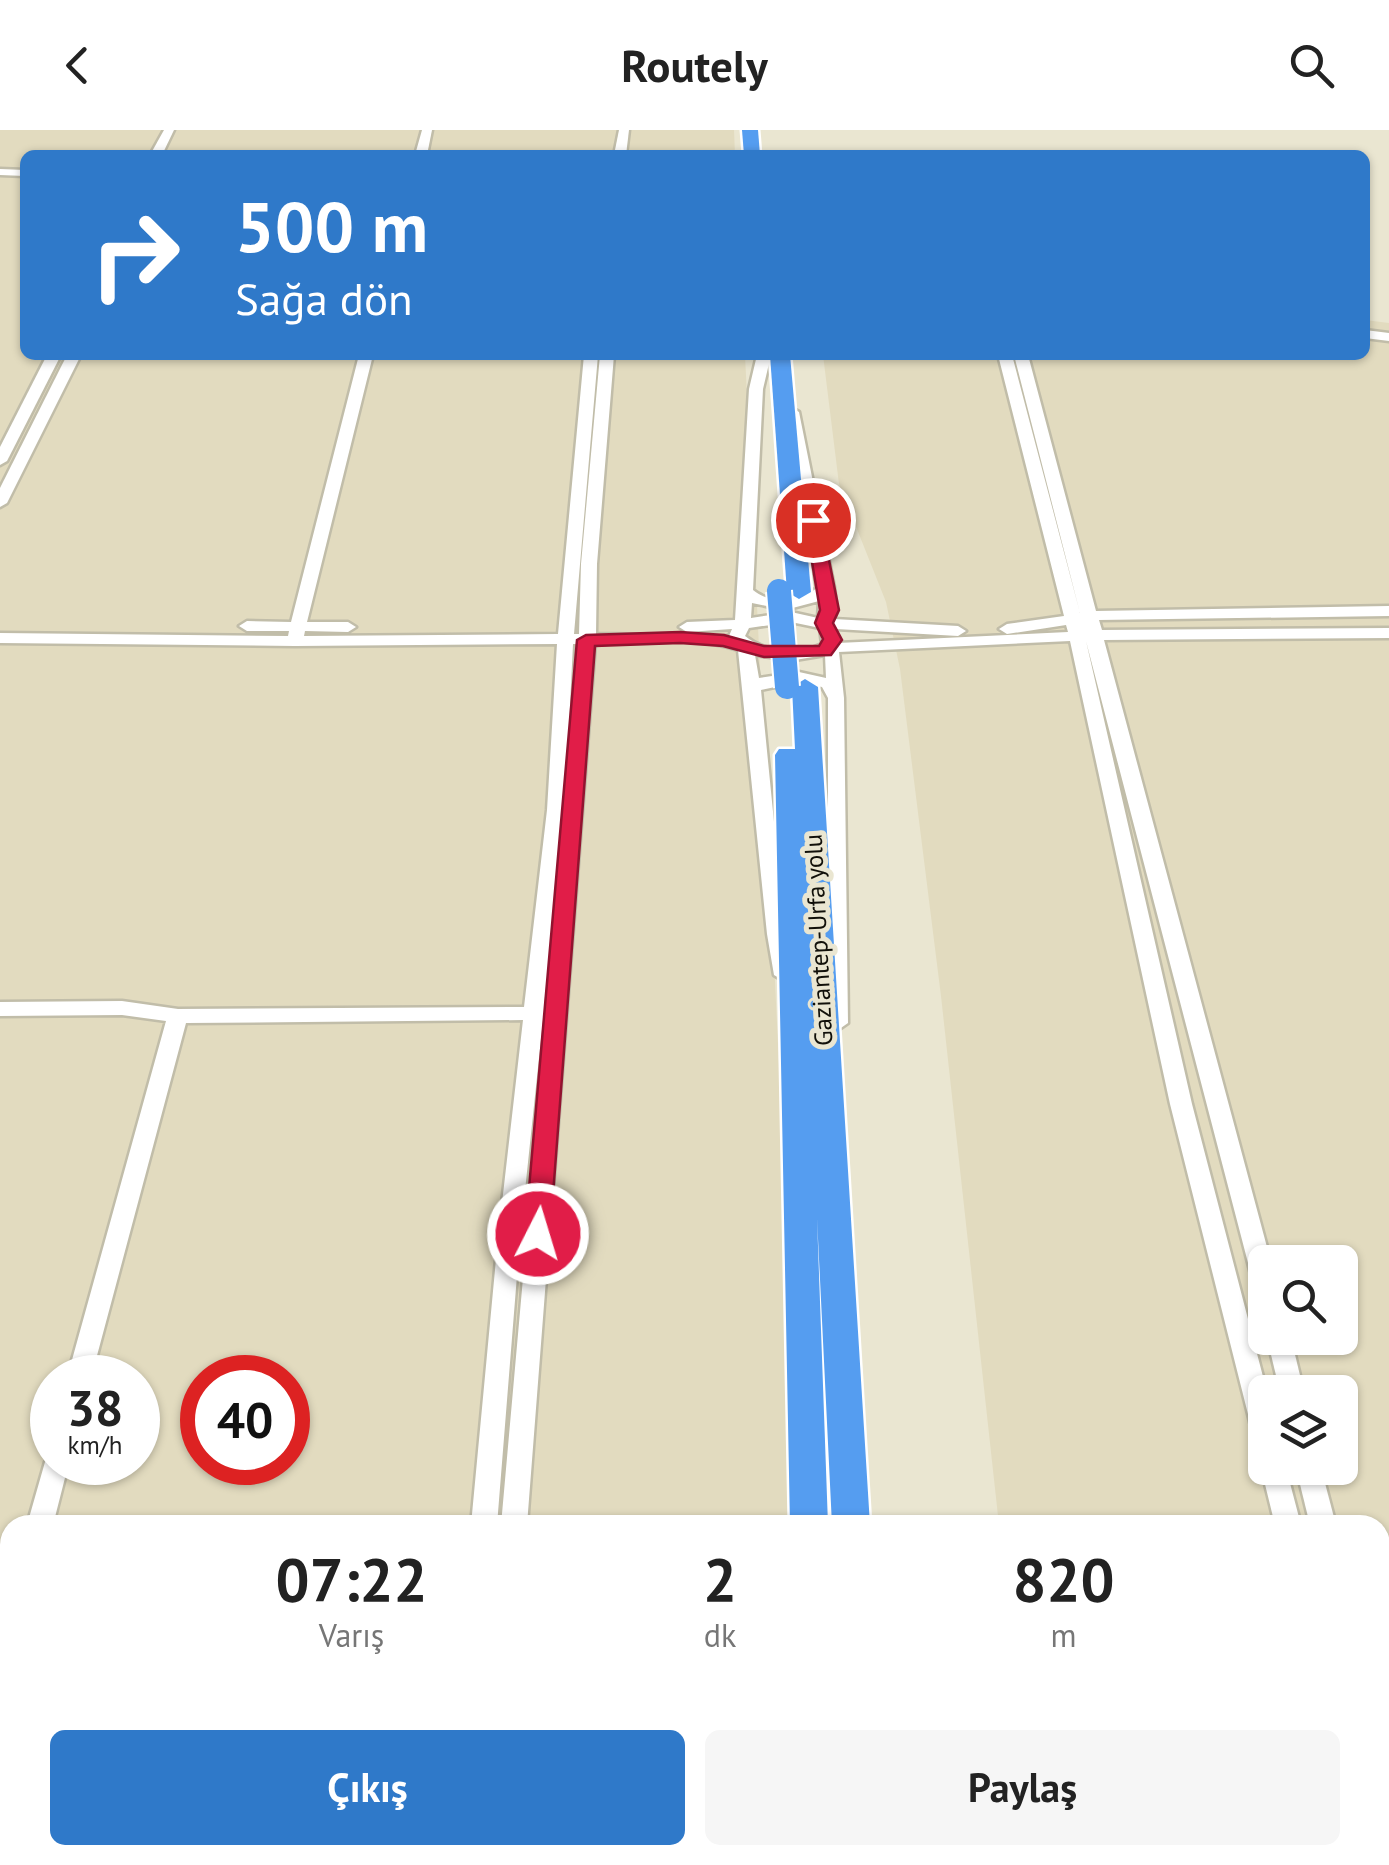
<!DOCTYPE html>
<html lang="tr">
<head>
<meta charset="utf-8">
<style>
  :root { --surface:#fff; --page:#f6f6f6; --text:#222; --muted:#767676; --accent:#2f79c9 }
  body { margin:0; font-family:"PT Sans",sans-serif; background:var(--page); color:var(--text); height:100vh; display:flex; flex-direction:column; font-size:38px; white-space:nowrap }
  * { box-sizing:border-box; margin:0 }
  p { font-size:32px; color:var(--muted) }
  .icon { flex:none; width:55px; height:55px; fill:none; stroke:currentColor; stroke-width:2; stroke-linecap:round; stroke-linejoin:round }
  .map { position:relative; flex:1; overflow:hidden }
  .panel { position:absolute; left:0px; top:1385px; width:1390px; height:350px; display:flex; flex-direction:column; background:var(--surface); border-radius:30px 30px 0 0; box-shadow:0 2px 8px #0004 }
  .panel>* { flex:none }
  .guide { position:absolute; left:20px; top:20px; width:1350px; height:210px; border-radius:15px; box-shadow:0 2px 8px #0004; background:#2f79c9; color:#fff; overflow:hidden }
  .fabs { position:absolute; left:1248px; top:1115px; display:grid; gap:20px }
  .fabs a { display:grid; place-items:center; width:110px; height:110px; border-radius:15px; background:var(--surface); box-shadow:0 2px 8px #0004; font-size:50px }
  .speed { position:absolute; left:30px; top:1225px; display:flex; gap:20px; font-size:50px; font-weight:700; text-align:center }
  .speed>* { display:grid; place-content:center; width:130px; height:130px; border-radius:50%; background:var(--surface); box-shadow:0 2px 8px #0004; line-height:1 }
  .speed small { font-size:25px; font-weight:400 }
  .speed .limit { border:15px solid #d22; background:#fff; color:#111 }
  .pin { position:absolute; display:grid; place-items:center; width:85px; height:85px; color:#fff; margin:-42px; border:5px solid #fff; border-radius:50%; box-shadow:0 2px 10px #0007 }
  .me { position:absolute; width:110px; margin:-55px; rotate:5deg; stroke-linejoin:round; filter:drop-shadow(0 0 8px #0008) }
  .turn { display:flex; align-items:center; gap:35px; height:210px; padding:0 50px; font-size:45px }
  .turn .icon { width:130px; height:130px; stroke-width:2.5 }
  .turn b { display:block; font-size:70px; line-height:85px }
  .eta { display:flex; justify-content:space-evenly; align-items:center; height:170px; text-align:center }
  .eta b { font-size:60px; font-weight:700; line-height:70px }
  .cta { display:flex; gap:20px; margin-top:auto; padding:20px 50px }
  .cta a { flex:1; height:115px; border-radius:15px; background:var(--accent); color:#fff; font-size:40px; font-weight:700; line-height:115px; text-align:center }
  .cta a+a { background:var(--page); color:var(--text) }
  header { display:flex; justify-content:space-between; align-items:center; height:130px; padding:0 50px; background:var(--surface); font-size:45px; font-weight:700 }
  .map>svg:first-child { display:block }
</style>
</head>
<body>
<header><svg class="icon" aria-label="back" viewBox="0 0 24 24"><path d="M15 5l-7 7 7 7"/></svg>Routely<svg class="icon" aria-label="search" viewBox="0 0 24 24"><circle cx="10" cy="10" r="6"/><path d="M15 15l6 6"/></svg></header>
<div class="map">
<svg width="1389" height="1735" viewBox="0 0 1389 1735">
  <rect width="100%" height="100%" fill="#eae6d1"/>
  <g fill="#e2dbbf" fill-rule="evenodd">
    <path d="M 0,0 L 734,0 L 735,25 L 25,25 L 25,225 L 745,225 L 801,1395 L 10,1395 L 10,1725 L 817,1725 L 818,1735 L 0,1735 ZM 52,1248 L 138,1248 L 138,1332 L 52,1332 ZM 202,1248 L 288,1248 L 288,1332 L 202,1332 Z"/>
    <path d="M 1365,190 L 1389,193 L 1389,1735 L 1039,1735 L 1038,1725 L 1380,1725 L 1380,1395 L 999,1395 L 941,866 L 900,539 L 886,472 L 839,354 L 823,225 L 1365,225 ZM 1265,1132 L 1340,1132 L 1340,1208 L 1265,1208 ZM 1265,1262 L 1340,1262 L 1340,1338 L 1265,1338 Z"/>
  </g>
  <g fill="none" stroke-linecap="round" stroke-linejoin="round">
    <g stroke="#c1bda9" stroke-width="5">
      <g id="minor">
        <polygon points="164,0 174,0 162,25 150,25"/>
        <polygon points="422,0 432,0 427,25 415,25"/>
        <polygon points="619,0 629,0 626,25 614,25"/>
        <polygon points="0,39 25,40 25,46 0,45"/>
        <polygon points="1365,200 1389,203 1389,211 1365,208"/>
        <polygon points="47,225 61,225 7,331 0,335 0,317"/>
        <polygon points="67,225 81,225 7,373 0,377 0,358"/>
        <path d="M 359,225 L 373,225 L 307,492 L 348,492 L 356,497 L 348,502 L 305,501 L 304,506 L 558,504 L 584,225 L 598,225 L 574,504 L 579,504 L 581,434 L 600,225 L 614,225 L 597,434 L 596,504 L 729,506 L 732,499 L 687,502 L 679,497 L 687,492 L 735,490 L 749,259 L 757,225 L 771,225 L 763,259 L 753,460 C 772,475 798,473 817,458 L 785,282 L 792,278 L 799,282 L 834,457 L 837,481 L 834,489 L 958,496 L 966,501 L 958,506 L 836,499 L 838,513 L 1068,502 L 1066,495 L 1007,504 L 999,499 L 1007,494 L 1064,486 L 998,225 L 1012,225 L 1080,483 L 1014,225 L 1028,225 L 1096,481 L 1389,476 L 1389,486 L 1099,490 L 1102,500 L 1389,498 L 1389,508 L 1104,510 L 1271,1132 L 1265,1132 L 1265,1161 L 1257,1158 L 1253,1152 L 1086,511 L 1192,974 L 1267,1262 L 1265,1314 L 1256,1311 L 1253,1304 L 1170,974 L 1070,511 L 839,522 L 844,568 L 848,893 L 838,900 L 828,893 L 828,568 L 822,557 L 799,552 L 761,560 L 781,763 L 794,845 L 784,851 L 774,845 L 767,804 L 738,520 C 695,505 641,513 595,514 L 527,1395 L 501,1395 L 546,890 L 543,890 L 520,1108 L 497,1395 L 471,1395 L 498,1108 L 523,890 L 186,893 L 91,1248 L 67,1248 L 166,891 L 122,885 L 0,886 L 0,872 L 122,871 L 178,879 L 524,877 L 547,680 L 557,514 L 295,516 L 0,513 L 0,503 L 288,506 L 289,501 L 247,501 L 239,496 L 247,491 L 291,492 ZM 819,471 L 818,488 L 791,482 L 751,488 L 752,473 L 785,480 ZM 791,492 L 820,498 L 822,514 C 798,525 766,523 745,506 L 749,498 ZM 573,514 L 579,514 L 579,524 L 565,678 ZM 755,525 L 795,530 L 825,525 L 826,548 L 799,542 L 759,548 ZM 564,685 L 547,876 L 544,876 Z"/>
        <polygon points="1267,1208 1291,1208 1304,1262 1280,1262"/>
        <polygon points="52,1323 52,1332 69,1332 53,1395 27,1395 45,1332"/>
        <polygon points="1265,1331 1265,1338 1286,1338 1301,1395 1275,1395 1261,1338"/>
        <polygon points="1296,1338 1321,1338 1336,1395 1310,1395"/>
        <polygon points="10,1497 10,1554 0,1558 0,1502"/>
        <rect x="0" y="1578" width="10" height="49"/>
        <polygon points="1380,1626 1389,1629 1389,1690 1380,1687"/>
        <polygon points="1380,1717 1386,1735 1356,1735 1354,1725 1380,1725"/>
        <rect x="444" y="1725" width="30" height="10"/>
        <polygon points="476,1725 506,1725 505,1735 475,1735"/>
      </g>
    </g>
    <g stroke="#fff" stroke-width="5">
      <polygon id="major" points="853,1725 889,1725 890,1735 854,1735"/>
    </g>
    <g stroke="#fff" stroke-width="5">
      <g id="highway">
        <polygon points="742,0 758,0 760,25 744,25"/>
        <polygon points="770,225 790,225 811,462 799,469 787,462"/>
        <polygon points="805,549 818,557 870,1395 832,1395 817,1088 828,1395 790,1395 775,625 779,619 795,619 792,557"/>
      </g>
    </g>
    <use href="#minor" fill="#fff" fill-rule="evenodd"/>
    <use href="#major" fill="#99c4f6" fill-rule="evenodd"/>
    <use href="#highway" fill="#559df0" fill-rule="evenodd"/>
    <g stroke="#fff" stroke-width="28" stroke-linecap="butt">
      <polyline id="highway-bridge" points="779,461 787,557"/>
    </g>
    <use href="#highway-bridge" stroke="#559df0" stroke-width="24"/>
  </g>
  <polygon fill="#e11d48" stroke="#92132f" stroke-width="2.5" points="813,384 821,390 839,480 833,493 842,510 831,525 764,527 723,516 680,513 595,516 550,1104 547,1111 528,1111 525,1104 577,510 586,505 680,502 724,505 764,516 819,516 823,509 815,493 820,480 805,390"/>
  <g text-anchor="middle" dominant-baseline="central" stroke-width="10" stroke-linejoin="round" paint-order="stroke">
    <g font-size="25" fill="#111009" stroke="#eae6d1">
      <text transform="translate(818 810) rotate(-93)">Gaziantep-Urfa yolu</text>
    </g>
  </g>
</svg>
<div class="fabs">
<a><svg class="icon" aria-label="search" viewBox="0 0 24 24"><circle cx="10" cy="10" r="6"/><path d="M15 15l6 6"/></svg></a>
<a><svg class="icon" aria-label="layers" viewBox="0 0 24 24"><path d="M12 4l9 5-9 5-9-5zM3 14l9 5 9-5"/></svg></a>
</div>
<div class="speed"><div>38<small>km/h</small></div><div class="limit">40</div></div>
<div class="pin" style="left:813px;top:390px;background:#d93025"><svg class="icon" aria-label="arrive" viewBox="0 0 24 24"><path d="M6 21V4h12l-3 4 3 4H6"/></svg></div>
<svg class="me" style="left:538px;top:1104px" viewBox="-20 -20 40 40"><circle r="17" fill="#e11d48" stroke="#fff" stroke-width="3"/><path d="M0-11L8 9 0 5-8 9z" fill="#fff"/></svg>
<div class="guide">
<div class="turn"><svg class="icon" aria-label="right" viewBox="0 0 24 24"><path d="M7 20v-9h11M14 6l5 5-5 5"/></svg><div><b>500 m</b>Sağa dön</div></div>
</div>
<section class="panel">
<div class="eta">
<div><b>07:22</b><p>Varış</p></div>
<div><b>2</b><p>dk</p></div>
<div><b>820</b><p>m</p></div>
</div>
<div class="cta"><a>Çıkış</a><a>Paylaş</a></div>
</section>
</div>
</body>
</html>
